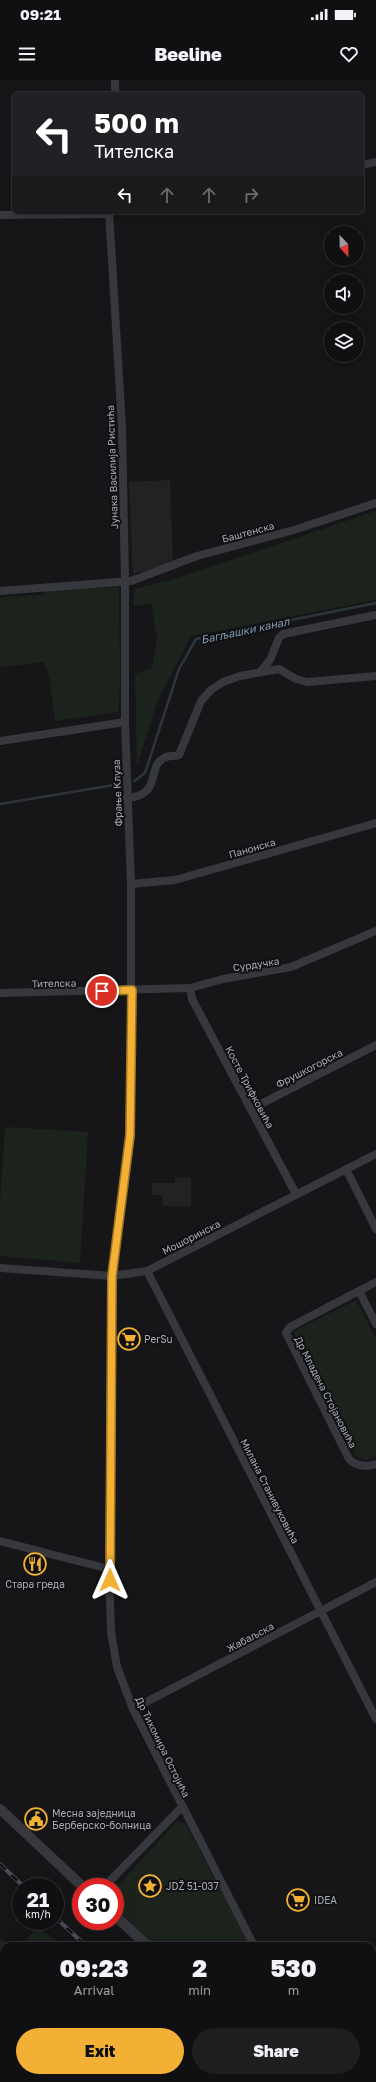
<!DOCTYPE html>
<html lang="en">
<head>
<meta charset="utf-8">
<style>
  :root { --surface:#101012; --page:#1e1e20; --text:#f1f3f6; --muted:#9c9d9f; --line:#303032; --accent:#f2b134 }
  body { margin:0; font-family:"Golos Text",sans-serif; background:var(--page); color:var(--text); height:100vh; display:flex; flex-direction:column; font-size:15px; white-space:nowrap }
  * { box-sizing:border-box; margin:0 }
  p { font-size:13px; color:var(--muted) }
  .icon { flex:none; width:22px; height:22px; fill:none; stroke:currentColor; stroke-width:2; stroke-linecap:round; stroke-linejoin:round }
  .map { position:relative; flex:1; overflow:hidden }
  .drawer { position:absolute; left:0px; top:1862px; width:376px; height:140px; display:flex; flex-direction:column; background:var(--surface); border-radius:12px 12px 0 0; box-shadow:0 4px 16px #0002,0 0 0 1px var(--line) }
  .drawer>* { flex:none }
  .hud { position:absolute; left:12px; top:12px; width:352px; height:122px; border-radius:6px; box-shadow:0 4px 16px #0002,0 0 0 1px var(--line); background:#202124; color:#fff; overflow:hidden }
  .needle { width:26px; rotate:158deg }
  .tools { position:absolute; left:324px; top:146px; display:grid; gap:8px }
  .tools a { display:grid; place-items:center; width:40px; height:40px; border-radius:50%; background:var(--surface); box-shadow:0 4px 16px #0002,0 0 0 1px var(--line); font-size:20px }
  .speed { position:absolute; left:12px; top:1798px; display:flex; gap:8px; font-size:20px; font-weight:700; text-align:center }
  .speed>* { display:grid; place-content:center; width:52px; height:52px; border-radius:50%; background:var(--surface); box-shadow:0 4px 16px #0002,0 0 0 1px var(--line); line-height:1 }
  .speed small { font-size:10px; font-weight:400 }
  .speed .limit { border:6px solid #d22; background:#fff; color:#111 }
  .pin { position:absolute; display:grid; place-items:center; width:34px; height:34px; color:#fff; margin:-17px; border:2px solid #fff; border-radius:50%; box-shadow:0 1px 4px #0007 }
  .me { position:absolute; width:44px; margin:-22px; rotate:0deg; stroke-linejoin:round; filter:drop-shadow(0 0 3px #0008) }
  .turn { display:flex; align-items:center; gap:14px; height:84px; padding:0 16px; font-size:18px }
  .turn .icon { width:52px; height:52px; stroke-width:2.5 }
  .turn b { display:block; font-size:28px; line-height:34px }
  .lanes { display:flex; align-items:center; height:38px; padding:0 16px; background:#0003; justify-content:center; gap:20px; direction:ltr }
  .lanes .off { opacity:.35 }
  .eta { display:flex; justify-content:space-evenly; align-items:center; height:68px; text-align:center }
  .eta b { font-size:24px; font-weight:800; line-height:28px }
  .primary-button { display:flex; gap:8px; margin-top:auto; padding:8px 16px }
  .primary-button a { flex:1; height:46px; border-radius:24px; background:var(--accent); color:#111; font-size:16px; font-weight:800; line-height:46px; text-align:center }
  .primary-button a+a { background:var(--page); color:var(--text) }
  .status { display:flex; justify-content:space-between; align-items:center; height:28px; padding:0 20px; background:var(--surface); direction:ltr }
  .status svg { height:11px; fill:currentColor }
  header { display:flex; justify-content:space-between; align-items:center; height:52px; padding:0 16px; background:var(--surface); font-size:18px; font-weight:800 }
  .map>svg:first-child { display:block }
</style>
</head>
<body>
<div class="status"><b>09:21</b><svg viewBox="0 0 49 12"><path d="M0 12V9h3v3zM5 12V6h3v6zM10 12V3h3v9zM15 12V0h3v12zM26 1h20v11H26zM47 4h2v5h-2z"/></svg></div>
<header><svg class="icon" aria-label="menu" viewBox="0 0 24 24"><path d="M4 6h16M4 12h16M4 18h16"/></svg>Beeline<svg class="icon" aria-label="heart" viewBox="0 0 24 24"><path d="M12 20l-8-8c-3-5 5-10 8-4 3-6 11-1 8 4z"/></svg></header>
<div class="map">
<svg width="376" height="2002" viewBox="0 0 376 2002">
  <rect width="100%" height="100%" fill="#161618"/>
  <g fill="#222225">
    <polygon points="170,400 173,481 153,489 133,494 129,402"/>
    <polygon points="175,1098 191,1098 191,1126 163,1126 162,1115 152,1115 152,1103 175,1103"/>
  </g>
  <g fill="#1c231d">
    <polygon points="376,431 376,520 191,556 157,622 137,687 135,594 152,588 157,557 151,523 133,526 135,509 177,498"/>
    <polygon points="119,507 120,603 118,632 55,641 50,601 44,582 0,587 0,517 45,515 45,510"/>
    <polygon points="5,1047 88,1052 80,1183 0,1176 0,1122"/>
    <polygon points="356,1220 376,1259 376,1377 366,1380 356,1376 294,1253 294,1251"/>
    <polygon points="177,1741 185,1743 250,1866 155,1866 115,1830 115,1809"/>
    <polygon points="38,1847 63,1866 21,1866"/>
    <polygon points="0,1859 14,1866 4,1866 4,1956 0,1954"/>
    <polygon points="11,1998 191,1998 195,2002 12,2002"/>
  </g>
  <polygon fill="#2c353c" points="0,1876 4,1878 4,1931 0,1929"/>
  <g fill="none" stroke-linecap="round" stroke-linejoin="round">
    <g stroke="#2c353c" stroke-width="2.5">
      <polyline points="134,701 145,693 179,589 196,559 376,523"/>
      <polyline points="0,724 120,704"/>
    </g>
    <g stroke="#37383d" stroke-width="8">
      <polyline points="115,14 115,0"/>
      <polyline points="362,85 376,82"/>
      <polyline points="109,132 122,346 125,502 125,642"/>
      <polyline points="0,135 109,134"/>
      <polyline points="0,511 131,501 197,476 294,450 376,423"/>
      <polyline points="260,592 270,580 279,558 283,554 376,535"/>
      <polyline points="0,661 125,642 131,804 131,1055 112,1196 109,1489 111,1552 117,1587 133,1629 254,1866"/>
      <path d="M 127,718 C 163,715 146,687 164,678 C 168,675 174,677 179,675 L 201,621 L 211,610 L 223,602 L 240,596 L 279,589 L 296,599 L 307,602 L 376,596"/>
      <polyline points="131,804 175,800 376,743"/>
      <polyline points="190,908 192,919 296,1114"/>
      <polyline points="0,913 190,908 223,899 291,887 376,851"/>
      <polyline points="251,1029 376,965"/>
      <polyline points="346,1089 376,1149"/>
      <polyline points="0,1188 112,1196 147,1191 376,1074"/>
      <polyline points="147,1191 376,1639"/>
      <path d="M 376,1202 L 290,1247 L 286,1253 L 349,1379 C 357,1387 367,1387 376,1384"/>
      <polyline points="359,1211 376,1244"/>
      <polyline points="0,1461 109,1489"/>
      <polyline points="133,1629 376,1502"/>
      <polyline points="104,1807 182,1727"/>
      <polyline points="323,1998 325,2002"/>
    </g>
    <g stroke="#37383d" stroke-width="10">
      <polyline points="0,1729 83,1807"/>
      <polyline points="115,1836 148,1866"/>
      <polyline points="294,1998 298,2002"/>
    </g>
    <g stroke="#4a4c52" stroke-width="4">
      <g id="rail">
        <polyline points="0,1784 24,1807"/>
        <polyline points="55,1837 86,1866"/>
        <polyline points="92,1863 96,1866"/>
        <polyline points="224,1998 229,2002"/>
      </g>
    </g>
    <use href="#rail" stroke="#111113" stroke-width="2.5" stroke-dasharray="8" stroke-linecap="butt"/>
  </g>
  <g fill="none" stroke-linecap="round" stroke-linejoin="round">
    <g stroke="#9d7322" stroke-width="10">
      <polyline id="route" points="102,911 132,910 130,1055 112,1196 110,1500"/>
    </g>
    <use href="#route" stroke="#f2b134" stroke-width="7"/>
  </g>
  <defs>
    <g id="supermarket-ring" transform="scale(1.15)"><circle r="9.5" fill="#111113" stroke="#f2b134" stroke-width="1.5"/><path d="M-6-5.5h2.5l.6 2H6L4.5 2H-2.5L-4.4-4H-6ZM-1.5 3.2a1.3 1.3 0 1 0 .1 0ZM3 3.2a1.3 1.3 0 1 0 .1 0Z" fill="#f2b134"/></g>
    <g id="restaurant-ring" transform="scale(1.15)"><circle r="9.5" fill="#111113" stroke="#f2b134" stroke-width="1.5"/><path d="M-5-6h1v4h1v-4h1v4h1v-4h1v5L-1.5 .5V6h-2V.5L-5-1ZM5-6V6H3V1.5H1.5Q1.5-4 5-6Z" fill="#f2b134"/></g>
    <g id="civic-ring" transform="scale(1.15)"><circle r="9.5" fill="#111113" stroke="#f2b134" stroke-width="1.5"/><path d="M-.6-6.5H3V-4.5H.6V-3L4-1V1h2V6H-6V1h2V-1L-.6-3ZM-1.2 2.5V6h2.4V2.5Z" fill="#f2b134"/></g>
    <g id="sight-ring" transform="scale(1.15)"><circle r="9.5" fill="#111113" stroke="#f2b134" stroke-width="1.5"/><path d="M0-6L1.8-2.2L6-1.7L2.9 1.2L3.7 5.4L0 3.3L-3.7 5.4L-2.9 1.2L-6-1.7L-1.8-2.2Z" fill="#f2b134"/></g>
  </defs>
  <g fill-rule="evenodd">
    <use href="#supermarket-ring" x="129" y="1259"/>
    <use href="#restaurant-ring" x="35" y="1484"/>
    <use href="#civic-ring" x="36" y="1739"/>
    <use href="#sight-ring" x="150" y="1806"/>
    <use href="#supermarket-ring" x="298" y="1820"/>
  </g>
  <g text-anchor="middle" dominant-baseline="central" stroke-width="4" stroke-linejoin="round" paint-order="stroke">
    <g font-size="10" fill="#a8adb8" stroke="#111113">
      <text transform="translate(112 387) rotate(-92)">Јунака Василија Ристића</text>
      <text transform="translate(248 452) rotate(-15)">Баштенска</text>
      <text transform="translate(117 713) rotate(-92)">Фрање Клуза</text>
      <text transform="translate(252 768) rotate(-16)">Панонска</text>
      <text transform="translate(256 884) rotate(-9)">Сурдучка</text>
      <text transform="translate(54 903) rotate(-1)">Тителска</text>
      <text transform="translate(309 988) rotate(-27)">Фрушкогорска</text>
      <text transform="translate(250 1007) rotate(62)">Косте Трифковића</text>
      <text transform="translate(191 1157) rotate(-27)">Мошоринска</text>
      <text transform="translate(326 1312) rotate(63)">Др Младена Стојановића</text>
      <text transform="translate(270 1411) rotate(63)">Милана Станивуковића</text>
      <text transform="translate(250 1557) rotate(-28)">Жабаљска</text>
      <text transform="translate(163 1667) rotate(64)">Др Тихомира Остојића</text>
    </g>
    <g font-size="10" fill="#a8adb8" stroke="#111113" text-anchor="start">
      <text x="144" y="1259">PerSu</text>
      <text x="35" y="1504" text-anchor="middle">Стара греда</text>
      <text x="52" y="1733">Месна заједница<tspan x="52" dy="12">Берберско-болница</tspan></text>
      <text x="166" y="1806">JDŽ 51-037</text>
      <text x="314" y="1820">IDEA</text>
    </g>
    <g font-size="11" font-style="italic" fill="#7f9bb3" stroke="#111113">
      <text transform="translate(245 550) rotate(-12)">Багљашки канал</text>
    </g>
  </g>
</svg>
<div class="tools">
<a><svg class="needle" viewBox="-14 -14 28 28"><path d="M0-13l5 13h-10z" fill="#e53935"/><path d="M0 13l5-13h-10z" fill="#9c9d9f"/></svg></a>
<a><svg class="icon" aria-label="sound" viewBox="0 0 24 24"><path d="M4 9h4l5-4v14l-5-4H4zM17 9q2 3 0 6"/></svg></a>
<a><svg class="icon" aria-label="layers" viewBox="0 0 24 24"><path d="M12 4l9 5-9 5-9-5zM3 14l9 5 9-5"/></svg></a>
</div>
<div class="speed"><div>21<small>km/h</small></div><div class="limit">30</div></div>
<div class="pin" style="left:102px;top:911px;background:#d93025"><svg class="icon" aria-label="arrive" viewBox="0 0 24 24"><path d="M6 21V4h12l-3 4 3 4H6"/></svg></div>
<svg class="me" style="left:110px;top:1500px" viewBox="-20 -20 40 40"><path d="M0-17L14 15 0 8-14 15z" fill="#f2b134" stroke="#fff" stroke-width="4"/></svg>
<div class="hud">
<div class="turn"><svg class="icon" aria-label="left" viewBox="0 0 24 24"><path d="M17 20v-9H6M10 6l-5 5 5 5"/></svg><div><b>500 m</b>Тителска</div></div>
<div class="lanes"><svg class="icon" aria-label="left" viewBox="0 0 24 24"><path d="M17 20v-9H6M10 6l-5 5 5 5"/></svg><svg class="icon off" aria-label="ahead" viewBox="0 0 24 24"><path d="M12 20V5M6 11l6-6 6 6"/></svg><svg class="icon off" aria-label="ahead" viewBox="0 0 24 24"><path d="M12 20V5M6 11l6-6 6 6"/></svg><svg class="icon off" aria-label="right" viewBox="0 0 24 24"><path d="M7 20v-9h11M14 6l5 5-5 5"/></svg></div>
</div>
<section class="drawer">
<div class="eta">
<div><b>09:23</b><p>Arrival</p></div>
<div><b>2</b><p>min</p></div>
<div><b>530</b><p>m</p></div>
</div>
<div class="primary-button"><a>Exit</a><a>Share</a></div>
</section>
</div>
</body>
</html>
